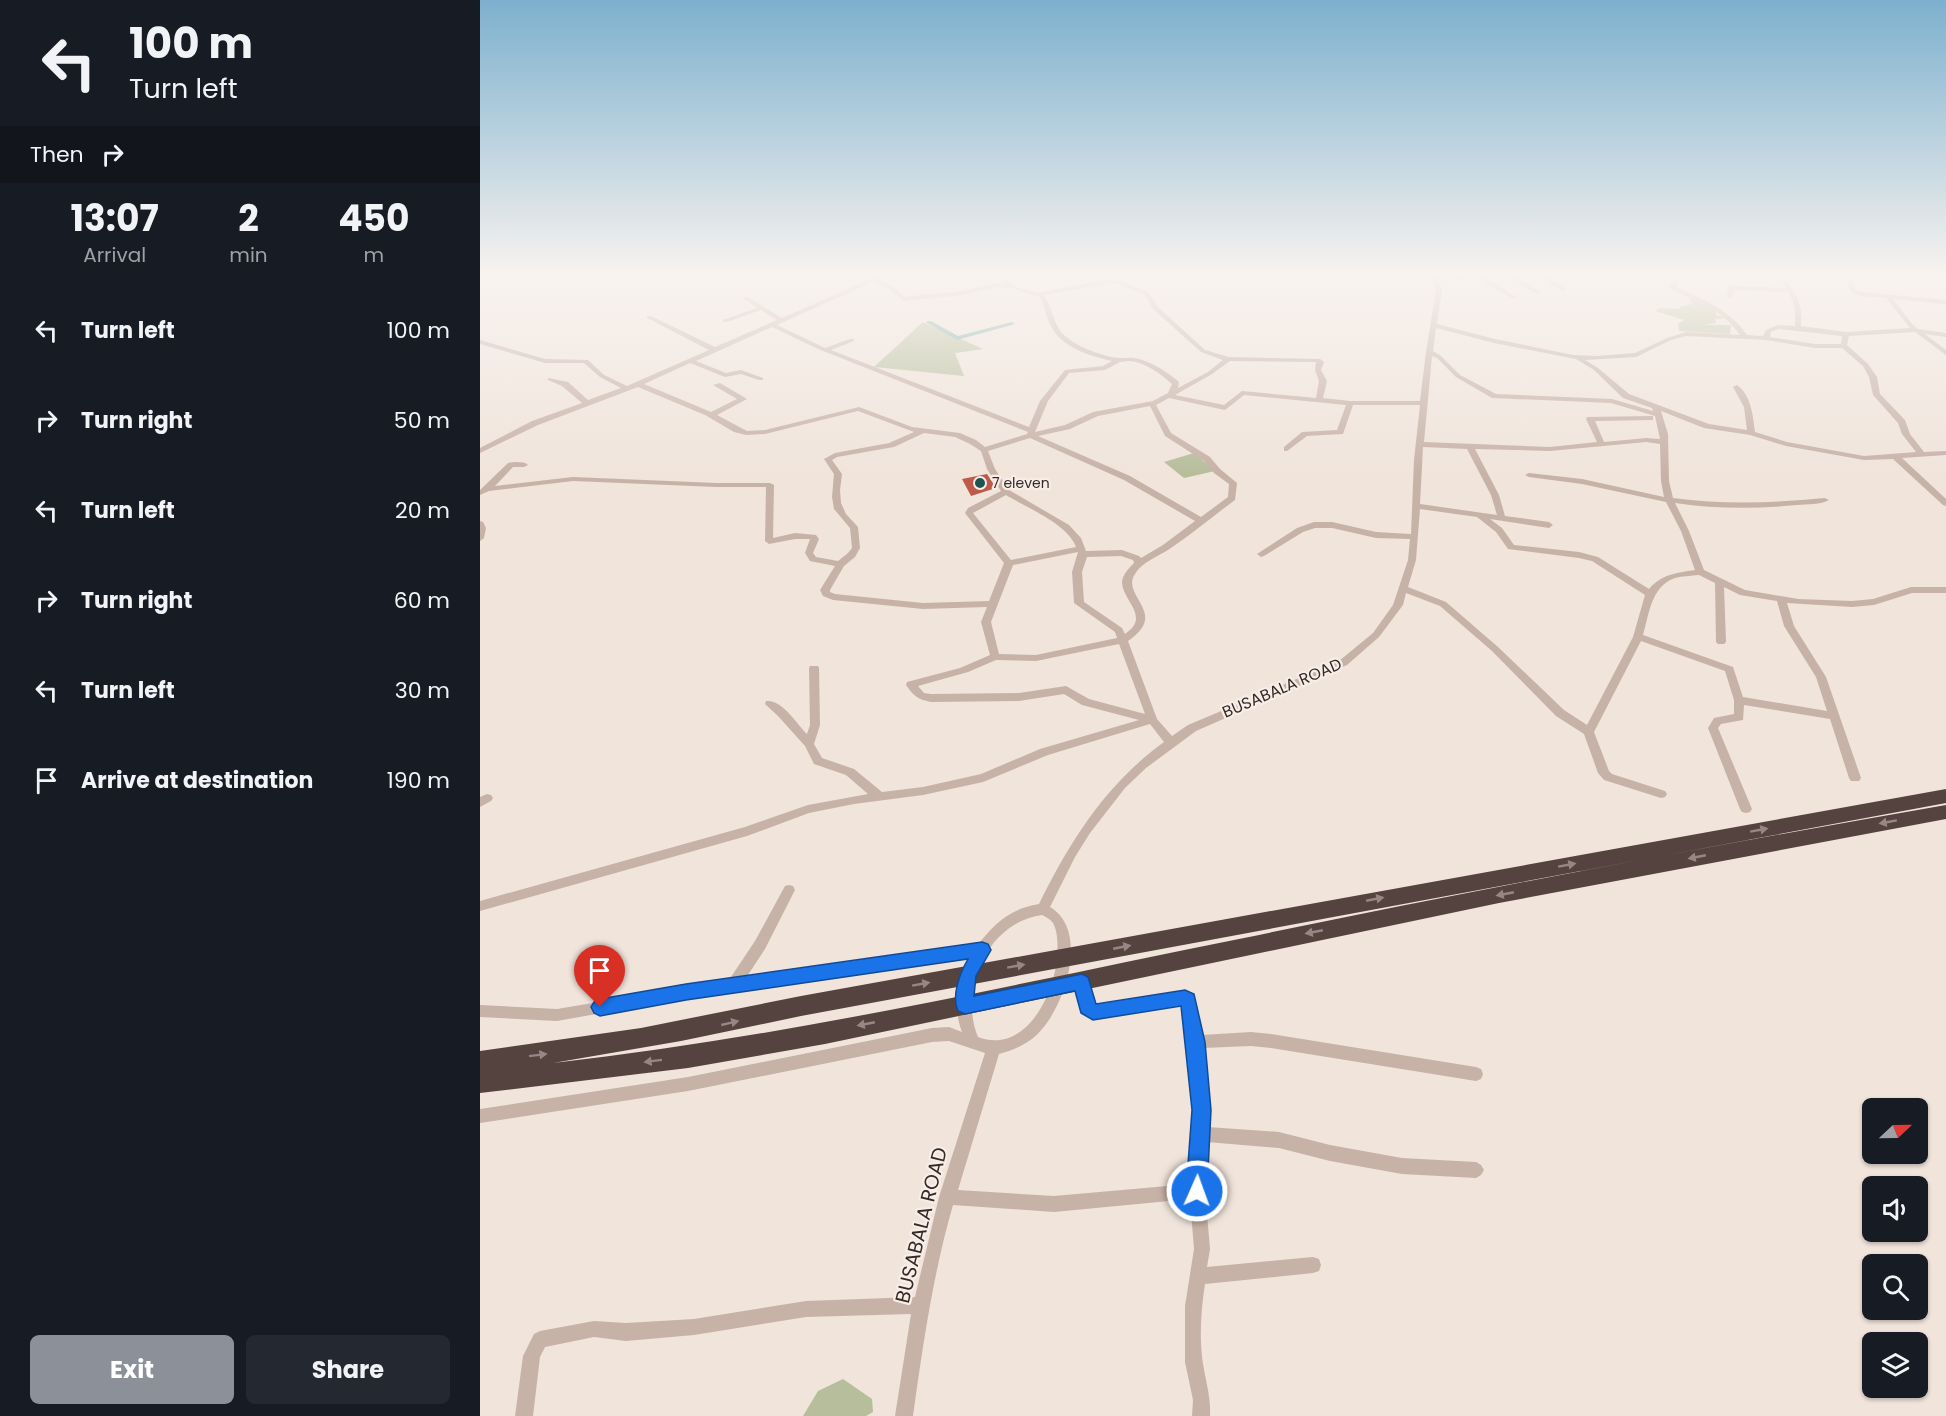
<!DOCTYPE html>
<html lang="en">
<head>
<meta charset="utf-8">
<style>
  :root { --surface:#171b24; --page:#242831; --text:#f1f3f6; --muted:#9ea1a6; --accent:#8c9099 }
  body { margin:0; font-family:Poppins,sans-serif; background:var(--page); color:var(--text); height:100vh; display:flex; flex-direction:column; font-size:22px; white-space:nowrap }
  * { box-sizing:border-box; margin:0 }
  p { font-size:20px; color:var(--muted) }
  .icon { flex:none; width:33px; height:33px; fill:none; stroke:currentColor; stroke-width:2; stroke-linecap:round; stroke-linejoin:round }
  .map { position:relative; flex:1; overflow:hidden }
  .details { display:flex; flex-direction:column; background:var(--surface); width:480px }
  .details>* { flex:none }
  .guide { background:#171b24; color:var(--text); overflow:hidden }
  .needle { width:39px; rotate:68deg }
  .buttons { position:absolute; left:1382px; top:1098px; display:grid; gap:12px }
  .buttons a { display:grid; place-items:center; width:66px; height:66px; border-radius:9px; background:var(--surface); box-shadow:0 2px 4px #0004; font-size:30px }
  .pin { position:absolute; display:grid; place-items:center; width:51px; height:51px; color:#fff; margin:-62px -26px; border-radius:50% 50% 50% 0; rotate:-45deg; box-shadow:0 0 6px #0007 }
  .pin .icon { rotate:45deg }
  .me { position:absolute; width:66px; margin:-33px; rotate:2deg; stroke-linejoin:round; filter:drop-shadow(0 0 4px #0008) }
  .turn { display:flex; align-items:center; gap:21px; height:126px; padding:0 30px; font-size:27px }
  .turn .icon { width:78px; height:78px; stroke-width:2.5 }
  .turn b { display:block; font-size:42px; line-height:51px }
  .then { display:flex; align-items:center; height:57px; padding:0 30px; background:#0003; gap:12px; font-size:22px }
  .eta { display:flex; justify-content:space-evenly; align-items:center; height:102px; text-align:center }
  .eta b { font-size:36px; font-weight:700; line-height:42px }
  .button { display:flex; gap:12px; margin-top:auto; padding:12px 30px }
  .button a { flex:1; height:69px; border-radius:9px; background:var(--accent); color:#fff; font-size:24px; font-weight:700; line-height:69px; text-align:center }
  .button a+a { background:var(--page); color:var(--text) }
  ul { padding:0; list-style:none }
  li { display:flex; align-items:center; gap:18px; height:90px; padding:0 30px }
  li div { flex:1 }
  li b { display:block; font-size:22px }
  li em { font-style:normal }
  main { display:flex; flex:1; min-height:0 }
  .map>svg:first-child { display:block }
</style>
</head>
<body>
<main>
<section class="details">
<div class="guide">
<div class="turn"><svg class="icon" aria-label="left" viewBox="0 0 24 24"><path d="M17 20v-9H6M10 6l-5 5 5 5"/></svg><div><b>100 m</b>Turn left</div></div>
<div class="then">Then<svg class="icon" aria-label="right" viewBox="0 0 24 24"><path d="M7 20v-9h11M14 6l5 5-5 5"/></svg></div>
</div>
<div class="eta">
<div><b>13:07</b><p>Arrival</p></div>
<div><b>2</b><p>min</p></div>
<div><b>450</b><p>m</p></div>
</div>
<ul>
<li><svg class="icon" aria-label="left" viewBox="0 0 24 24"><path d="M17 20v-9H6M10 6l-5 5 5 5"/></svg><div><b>Turn left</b></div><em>100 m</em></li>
<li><svg class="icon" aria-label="right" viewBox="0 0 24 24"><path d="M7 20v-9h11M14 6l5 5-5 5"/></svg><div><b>Turn right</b></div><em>50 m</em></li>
<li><svg class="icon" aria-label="left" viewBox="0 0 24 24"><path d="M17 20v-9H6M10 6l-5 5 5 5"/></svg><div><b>Turn left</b></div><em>20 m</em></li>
<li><svg class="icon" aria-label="right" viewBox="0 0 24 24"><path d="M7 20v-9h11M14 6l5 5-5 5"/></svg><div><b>Turn right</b></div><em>60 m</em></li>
<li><svg class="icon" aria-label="left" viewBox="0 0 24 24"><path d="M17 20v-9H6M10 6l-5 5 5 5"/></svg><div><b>Turn left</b></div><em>30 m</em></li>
<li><svg class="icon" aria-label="arrive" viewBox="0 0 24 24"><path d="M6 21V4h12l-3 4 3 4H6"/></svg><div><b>Arrive at destination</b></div><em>190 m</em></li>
</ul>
<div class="button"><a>Exit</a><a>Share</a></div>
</section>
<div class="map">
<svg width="1466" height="1416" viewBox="0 0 1466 1416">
  <rect width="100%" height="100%" fill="#f0e4db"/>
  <g fill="#b6be9c">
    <polygon points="1209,299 1217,299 1236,310 1236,315 1247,318 1235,319 1236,323 1224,325 1251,325 1250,334 1199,331 1198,324 1204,320 1175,311 1180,308 1199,309 1202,306 1213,304"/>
    <polygon points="443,322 503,349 475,353 484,376 394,367"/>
    <polygon points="714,453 735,471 704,478 684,462"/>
    <polygon points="363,1379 392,1399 393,1412 386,1416 323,1416 338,1391"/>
  </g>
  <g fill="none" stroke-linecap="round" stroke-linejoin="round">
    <polygon fill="#7caba7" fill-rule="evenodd" points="447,321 451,321 478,336 532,322 535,324 477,340 447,323"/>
  </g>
  <polygon fill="#be5a4b" points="507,474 516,488 491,496 482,479"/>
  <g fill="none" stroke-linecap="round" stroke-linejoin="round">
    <g fill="#c7b2a8" fill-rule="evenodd">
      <polygon points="248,276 259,276 256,278"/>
      <path d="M 397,276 L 405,276 L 399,280 L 412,286 L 425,297 L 483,291 L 516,283 L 525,285 L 514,276 L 521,276 L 536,287 L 558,293 L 630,279 L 645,283 L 669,293 L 678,307 L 725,350 L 749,357 L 840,359 L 844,362 L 841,370 L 847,381 L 843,398 L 870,401 L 940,401 L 946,352 L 956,290 L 951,276 L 957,276 L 958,279 L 1005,276 L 1004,277 L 1038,298 L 1033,299 L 997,278 L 959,282 L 962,290 L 957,324 L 1015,339 L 1093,355 L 1117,356 L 1155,353 L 1187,338 L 1206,332 L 1260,335 C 1243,310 1216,302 1190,288 L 1189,287 L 1196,276 L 1202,276 L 1195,286 C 1224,301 1247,307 1267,335 L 1283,336 L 1286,330 L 1298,325 L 1315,326 C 1316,313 1315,303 1308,292 L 1254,290 L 1253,296 L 1250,298 L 1247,296 L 1248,288 L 1251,286 L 1306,288 L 1298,276 L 1304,276 C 1316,295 1323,303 1321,326 L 1366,332 L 1430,328 L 1406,298 L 1381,296 L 1371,292 L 1365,276 L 1371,276 L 1376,290 L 1382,292 L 1466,300 L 1466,304 L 1413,299 L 1433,325 L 1438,329 L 1466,333 L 1466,337 L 1445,334 L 1466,350 L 1466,355 L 1435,332 L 1369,336 L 1367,345 L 1388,364 L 1397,377 L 1400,394 L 1425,420 L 1430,434 L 1444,452 L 1466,451 L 1466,455 L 1422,458 L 1466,499 L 1466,506 L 1463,505 L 1413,459 L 1384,460 L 1306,446 L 1270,435 L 1224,428 L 1181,411 L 1188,434 L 1189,481 L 1193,498 C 1244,505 1294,503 1345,498 L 1349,500 C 1341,505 1327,504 1317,505 C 1276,509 1236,509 1195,503 L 1209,531 L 1224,570 L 1265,590 L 1318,599 L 1372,601 L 1393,599 L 1431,587 L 1466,587 L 1466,593 L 1432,593 L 1394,605 L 1372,607 L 1307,603 L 1314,626 L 1346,677 L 1381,778 L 1379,781 L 1371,781 L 1369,778 L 1350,719 L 1264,705 L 1263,720 L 1241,724 L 1238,728 L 1272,809 L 1270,812 L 1266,813 L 1262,812 L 1260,809 L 1228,728 L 1234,718 L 1254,714 L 1254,700 L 1245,671 L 1161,641 L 1114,732 L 1129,771 L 1132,774 L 1185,791 L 1187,794 L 1185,797 L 1181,798 L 1124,780 L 1118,773 L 1104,734 L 1076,716 L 1012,651 L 960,606 L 926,593 L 923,605 L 899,637 L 867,665 L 716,731 L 666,768 L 645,788 L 610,833 L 595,857 L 570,907 C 609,930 586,1002 562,1029 C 551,1043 536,1049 519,1054 L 478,1190 L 574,1196 L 710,1184 L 714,1110 L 709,1042 L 703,1004 L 701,1003 L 613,1018 C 601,1014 593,989 597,978 L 602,976 L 607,978 L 616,1005 L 701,991 L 713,996 L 717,1005 L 722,1035 L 771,1032 L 791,1034 L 996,1067 L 1001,1069 L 1003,1074 L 1001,1079 L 996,1081 L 791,1048 L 771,1046 L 723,1048 L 728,1110 L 728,1127 L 799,1132 L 850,1145 L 922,1158 L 996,1162 L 1001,1165 L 1004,1170 L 1001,1175 L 996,1178 L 922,1174 L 850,1161 L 799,1148 L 727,1142 L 725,1191 L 730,1249 L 727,1267 L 833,1257 L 839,1259 L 841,1265 L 839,1271 L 833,1273 L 725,1284 C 721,1309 719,1339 723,1364 C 726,1382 731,1398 730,1416 L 712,1416 L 713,1400 L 705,1362 L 705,1306 L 714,1249 L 710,1199 L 574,1212 L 473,1205 C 453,1274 443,1345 433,1416 L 415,1416 L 431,1314 L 326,1317 L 214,1335 L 146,1341 L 114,1337 L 65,1347 L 60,1357 L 53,1416 L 35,1416 L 43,1356 L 54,1334 L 60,1331 L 114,1321 L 146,1323 L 214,1319 L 326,1301 L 435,1297 L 459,1197 L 505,1053 L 469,1041 L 452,1042 L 208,1091 L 0,1123 L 0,1109 L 208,1077 L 452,1028 L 469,1027 L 482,1032 C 472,1007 479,980 490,957 L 206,998 L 77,1021 L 0,1017 L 0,1005 L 77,1009 L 249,980 L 275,941 L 305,886 L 309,885 L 313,886 L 315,890 L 285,949 L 266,978 L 498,945 C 514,923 532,908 559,904 C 590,841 626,784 684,742 L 670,724 L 568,755 L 503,782 L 443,795 L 374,804 L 329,813 L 267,836 L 0,911 L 0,901 L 265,827 L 328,805 L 388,794 L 366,775 L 334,764 L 325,746 L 298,716 L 285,704 L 286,701 C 302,699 317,724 327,734 L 330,725 L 329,668 L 330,666 L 338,666 L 339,668 L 340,725 L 334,744 L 342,758 L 374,769 L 402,792 L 443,787 L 501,774 L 560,749 L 659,720 L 602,705 L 584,694 L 539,701 L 451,702 C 437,699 434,696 426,685 L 427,682 L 480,668 L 510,655 L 501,622 L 507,607 L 443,609 L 353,600 L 343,596 L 340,590 L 355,566 L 330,561 L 325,553 L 330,539 L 315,539 L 289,544 L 285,541 L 286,487 L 236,487 L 93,481 L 9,491 L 0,495 L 0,490 L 28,463 C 34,462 44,461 48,465 L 44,467 L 33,467 L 15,486 L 93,477 L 236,483 L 290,483 L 294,485 L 293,538 L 315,533 L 336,535 L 339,539 L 333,553 L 336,557 L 358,561 L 368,553 L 372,548 L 370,528 L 354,509 L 352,497 L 354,474 L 344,459 L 355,453 L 409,443 L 434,432 L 378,411 L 285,434 L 266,435 L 254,432 L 225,415 L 158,387 L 58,425 L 0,453 L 0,448 L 52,421 L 102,403 L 82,386 L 68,380 L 68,378 L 88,382 L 108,400 L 141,388 L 120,377 L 104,363 L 65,363 L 0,344 L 0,340 L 65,359 L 108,360 L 124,375 L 147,386 L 229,350 L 167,318 L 167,316 L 171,316 L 235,347 L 297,320 L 281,310 L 247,322 L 243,322 L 243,320 L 277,308 L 264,299 L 264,297 L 268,297 L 302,318 ZM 393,282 L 408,288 L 424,301 L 483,295 L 516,287 L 531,288 L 560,297 C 565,307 566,318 572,328 C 583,348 611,356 632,361 L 623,366 L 585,370 L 560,401 L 549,427 L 351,350 L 374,341 L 374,339 L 370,339 L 345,348 L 297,325 ZM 630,283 L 641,285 L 665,295 L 673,309 L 721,352 L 743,360 L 728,372 L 698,388 L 699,382 C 687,372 674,363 659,359 C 652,357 647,358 641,358 C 625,358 592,345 582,333 C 573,322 572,307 564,295 ZM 292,327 L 338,349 L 548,432 L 547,434 L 505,447 L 496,440 L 480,433 L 432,427 L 379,407 L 285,430 L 267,431 L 237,415 L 267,399 L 240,383 L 233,385 L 257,399 L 231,412 L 164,384 L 210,363 L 245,377 L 261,374 L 279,380 L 283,380 L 283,378 L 261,370 L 246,373 L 216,361 ZM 956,328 L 1014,343 L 1096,359 L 1114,370 L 1143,398 L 1172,408 L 1173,411 L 1132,399 L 1016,394 L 980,375 L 961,356 L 953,351 ZM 1299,329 L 1362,336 L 1361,344 L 1335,344 L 1290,337 L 1291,332 ZM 1206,336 L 1286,340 L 1335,348 L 1362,348 L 1383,366 L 1389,377 L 1393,395 L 1418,423 L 1422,434 L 1436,452 L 1384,456 L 1307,442 L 1275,432 C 1273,415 1271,395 1257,385 L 1253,387 L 1264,407 L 1267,430 L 1229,424 L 1149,394 L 1118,368 L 1105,360 L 1156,357 L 1191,340 ZM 952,356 L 957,358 L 976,377 L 1012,398 L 1131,403 L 1175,416 L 1180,439 L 1166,438 L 1124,442 L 1115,421 L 1173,420 L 1173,416 L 1170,416 L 1107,417 L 1106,419 L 1117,442 L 1070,447 L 944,442 ZM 649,361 C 665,362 681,374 692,384 L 688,393 L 673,401 L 613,412 L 585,425 L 555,432 L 568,401 L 589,373 L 625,370 L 640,362 ZM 750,361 L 836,362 L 835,370 L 839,381 L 836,398 L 762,391 L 744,405 L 695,395 L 732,374 ZM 764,395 L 866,405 L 857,430 L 822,432 L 804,447 L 804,451 L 807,451 L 827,436 L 863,434 L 873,405 L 940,405 L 934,460 L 931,534 L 896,532 L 852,522 L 834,522 L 817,528 L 777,554 L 781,557 L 784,556 L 823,532 L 835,528 L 852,528 L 896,538 L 930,539 L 928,560 L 913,605 L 893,633 L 859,661 L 708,725 L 692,736 L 677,719 L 648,641 C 690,613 640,596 655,574 C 662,562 677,557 688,550 C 711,535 733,516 755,500 L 757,483 L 740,469 L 730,457 L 691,433 L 676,405 L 689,398 L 745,410 ZM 670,406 L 685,436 L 724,461 L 734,473 L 749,484 L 748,497 L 721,517 L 650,476 L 558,436 L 590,429 L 618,416 ZM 444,433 L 475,437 L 490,444 L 501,451 L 507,469 L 521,491 L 488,508 L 485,513 L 524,563 L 509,601 L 443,603 L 355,594 L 350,592 L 350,590 L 364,566 L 375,557 L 380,548 L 378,527 L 366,514 L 361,503 L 360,490 L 362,474 L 352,460 L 357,457 L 414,447 ZM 550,438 L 644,480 L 715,521 L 683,545 L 661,558 L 659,556 L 642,550 L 606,551 L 601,538 L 589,525 L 529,490 L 515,469 L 508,451 ZM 1166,442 L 1180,444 L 1181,481 L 1184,497 L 1102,479 L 1049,473 L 1045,475 L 1049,477 L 1102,484 L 1186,502 L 1201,531 L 1215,570 C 1196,573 1182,574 1169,589 L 1118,557 L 1099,552 L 1034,545 L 1022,528 L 1010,519 L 1069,528 L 1073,525 L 1069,522 L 1025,516 L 1019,495 L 995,449 L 1070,451 ZM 943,447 L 987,449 L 1011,495 L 1017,515 L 940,504 ZM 526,495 C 547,508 588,524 596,547 L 531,560 L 493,513 ZM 940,509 L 997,517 L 1016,532 L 1028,549 L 1099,558 L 1112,561 L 1165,595 L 1153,637 L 1107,725 L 1084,710 L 1018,647 L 966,602 L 928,587 L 936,560 ZM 598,552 L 592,572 L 594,603 L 635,632 L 637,638 L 556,655 L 519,654 L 511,622 L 533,565 ZM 641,556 L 653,560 L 654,563 C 649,568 642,575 642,583 C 643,601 671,617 645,634 L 642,628 L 604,602 L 602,572 L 607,557 ZM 1219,575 L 1235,583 L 1236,642 L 1238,644 L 1244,644 L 1246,642 L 1244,587 L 1260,595 L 1297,601 L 1304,626 L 1336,677 L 1347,711 L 1263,697 L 1253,667 L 1163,635 C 1169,615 1171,586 1195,578 C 1202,576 1211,576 1219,575 ZM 639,644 L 665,714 L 609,699 L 586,686 L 539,693 L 451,694 L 444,693 L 438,686 L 488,672 L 516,660 L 556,661 ZM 562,915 C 566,917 570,919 573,923 C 578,932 578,946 577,956 C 575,995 545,1055 498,1037 C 478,989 508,922 562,915 Z"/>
      <polygon points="1026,276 1034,276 1062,293 1057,294"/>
      <polygon points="1060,276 1067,276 1087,290 1082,291"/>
      <polygon points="0,521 3,522 6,528 4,538 0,541"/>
      <polygon points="7,794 11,795 13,798 11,801 0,807 0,797"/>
    </g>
    <path fill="#55433f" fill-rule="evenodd" d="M 1466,789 L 1466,803 L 321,1016 L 201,1041 L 73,1063 C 305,1037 531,985 759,939 C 994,890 1230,846 1466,805 L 1466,819 L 1019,903 L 345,1044 L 208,1068 L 0,1093 L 0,1051 L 161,1028 L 321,996 Z"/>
  </g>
  <defs><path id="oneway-solid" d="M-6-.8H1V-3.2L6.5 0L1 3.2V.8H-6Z" transform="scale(1.5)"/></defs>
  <g fill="#968782">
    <use href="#oneway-solid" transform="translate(1408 822) rotate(170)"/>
    <use href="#oneway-solid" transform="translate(1279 830) rotate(-10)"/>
    <use href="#oneway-solid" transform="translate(1217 857) rotate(169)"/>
    <use href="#oneway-solid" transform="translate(1087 865) rotate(-10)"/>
    <use href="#oneway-solid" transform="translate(1025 894) rotate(169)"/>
    <use href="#oneway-solid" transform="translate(895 899) rotate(-11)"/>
    <use href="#oneway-solid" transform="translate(834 932) rotate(169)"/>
    <use href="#oneway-solid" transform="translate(642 947) rotate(-11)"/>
    <use href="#oneway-solid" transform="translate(536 966) rotate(-10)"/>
    <use href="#oneway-solid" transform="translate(441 984) rotate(-10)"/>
    <use href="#oneway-solid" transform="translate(250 1023) rotate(-13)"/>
    <use href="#oneway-solid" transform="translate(386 1024) rotate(169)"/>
    <use href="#oneway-solid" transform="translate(58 1055) rotate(-7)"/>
    <use href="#oneway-solid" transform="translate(173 1061) rotate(173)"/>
  </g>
  <linearGradient id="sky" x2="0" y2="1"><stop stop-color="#7db0ce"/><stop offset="0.58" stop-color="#f8f3ef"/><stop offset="1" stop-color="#f8f3ef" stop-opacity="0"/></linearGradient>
  <rect width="1466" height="474" fill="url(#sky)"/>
  <path fill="#1a73e8" stroke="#114b97" stroke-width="1.5" d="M 502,942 L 508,944 L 511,950 L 496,976 L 494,996 L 602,974 L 608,977 L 616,1004 L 705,990 L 714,994 L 725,1042 L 731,1110 L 727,1191 L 724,1198 L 717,1201 L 709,1198 L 706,1191 L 712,1110 L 701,1006 L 613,1020 L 601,1013 L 595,991 L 485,1014 L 478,1011 C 471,996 480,973 488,959 L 206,1000 L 120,1016 L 114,1013 L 111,1007 L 114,1002 L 120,999 L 206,984 Z"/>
  <circle fill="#205350" stroke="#f8eee7" stroke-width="2" cx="500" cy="483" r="6"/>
  <g text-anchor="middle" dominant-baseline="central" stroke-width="4.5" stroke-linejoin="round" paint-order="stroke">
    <g font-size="14" fill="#342a28" stroke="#f8eee7" text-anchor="start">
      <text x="512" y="483">7 eleven</text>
    </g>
    <g font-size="16" fill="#342a28" stroke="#f8eee7">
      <text transform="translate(802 688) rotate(-23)">BUSABALA ROAD</text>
    </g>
    <g font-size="20" fill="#342a28" stroke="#f8eee7">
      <text transform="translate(441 1225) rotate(-76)">BUSABALA ROAD</text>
    </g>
  </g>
</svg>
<div class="buttons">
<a><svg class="needle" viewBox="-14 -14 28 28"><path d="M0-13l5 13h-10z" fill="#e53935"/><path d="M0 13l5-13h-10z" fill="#9ea1a6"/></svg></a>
<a><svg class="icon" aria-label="sound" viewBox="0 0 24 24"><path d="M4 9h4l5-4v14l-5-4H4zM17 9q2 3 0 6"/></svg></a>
<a><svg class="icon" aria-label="search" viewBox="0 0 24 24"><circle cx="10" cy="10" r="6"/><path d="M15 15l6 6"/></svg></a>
<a><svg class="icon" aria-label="layers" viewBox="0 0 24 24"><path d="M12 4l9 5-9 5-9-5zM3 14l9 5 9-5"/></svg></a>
</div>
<div class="pin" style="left:120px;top:1007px;background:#d93025"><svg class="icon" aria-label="arrive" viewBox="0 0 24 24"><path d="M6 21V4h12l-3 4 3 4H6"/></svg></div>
<svg class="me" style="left:717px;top:1191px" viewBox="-20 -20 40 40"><circle r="17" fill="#1a73e8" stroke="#fff" stroke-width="3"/><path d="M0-11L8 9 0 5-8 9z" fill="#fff"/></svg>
</div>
</main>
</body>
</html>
